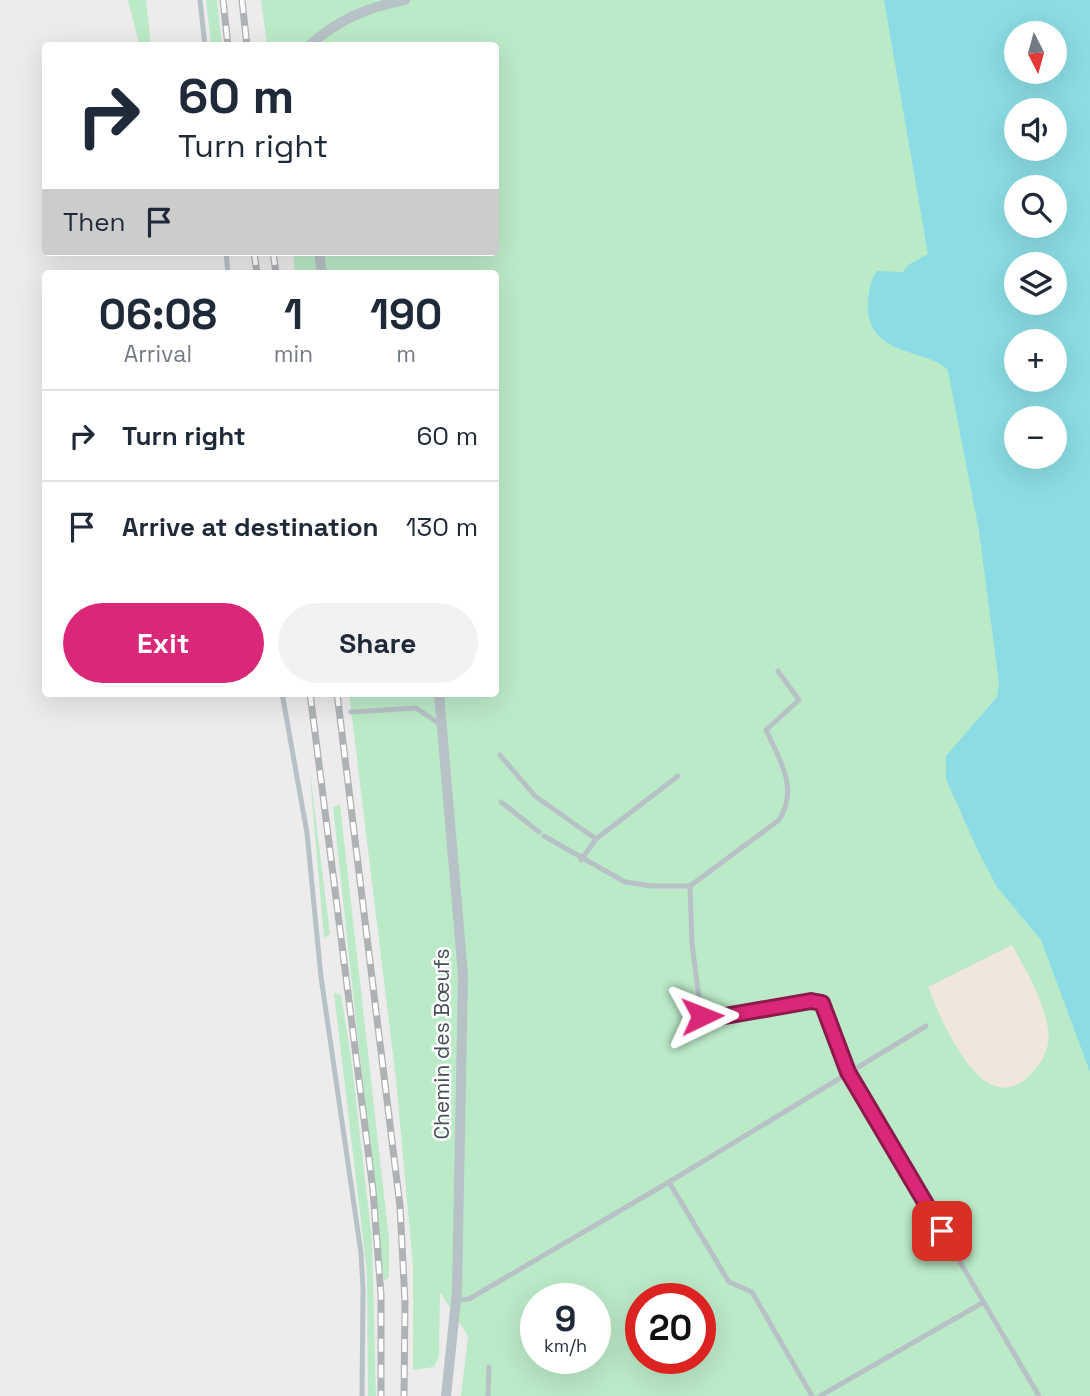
<!DOCTYPE html>
<html lang="en">
<head>
<meta charset="utf-8">
<style>
  :root { --surface:#fff; --page:#f2f2f3; --text:#1f2937; --muted:#747a83; --line:#e0e1e3; --accent:#db2777 }
  body { margin:0; font-family:"Space Grotesk",sans-serif; background:var(--page); color:var(--text); height:100vh; display:flex; flex-direction:column; font-size:26px; white-space:nowrap }
  * { box-sizing:border-box; margin:0 }
  p { font-size:23px; color:var(--muted) }
  .icon { flex:none; width:38px; height:38px; fill:none; stroke:currentColor; stroke-width:2; stroke-linecap:round; stroke-linejoin:round }
  .map { position:relative; flex:1; overflow:hidden }
  .details { position:absolute; left:42px; top:270px; width:457px; height:427px; display:flex; flex-direction:column; background:var(--surface); border-radius:7px; box-shadow:0 7px 28px #0002 }
  .details>* { flex:none }
  .top-card { position:absolute; left:42px; top:42px; width:457px; height:214px; border-radius:7px; box-shadow:0 7px 28px #0002; background:#fff; color:var(--text); overflow:hidden }
  .needle { width:46px; rotate:174deg }
  .tools { position:absolute; left:1004px; top:21px; display:grid; gap:14px }
  .tools a { display:grid; place-items:center; width:63px; height:63px; border-radius:50%; background:var(--surface); box-shadow:0 7px 28px #0002; font-size:35px }
  .speed { position:absolute; left:520px; top:1283px; display:flex; gap:14px; font-size:35px; font-weight:700; text-align:center }
  .speed>* { display:grid; place-content:center; width:91px; height:91px; border-radius:50%; background:var(--surface); box-shadow:0 7px 28px #0002; line-height:1 }
  .speed small { font-size:18px; font-weight:400 }
  .speed .limit { border:10px solid #d22; background:#fff; color:#111 }
  .pin { position:absolute; display:grid; place-items:center; width:60px; height:60px; color:#fff; margin:-30px; border-radius:14px; box-shadow:0 4px 10px #0006 }
  .me { position:absolute; width:77px; margin:-38px; rotate:88deg; stroke-linejoin:round; filter:drop-shadow(0 0 5px #0008) }
  .turn { display:flex; align-items:center; gap:24px; height:147px; padding:0 21px; font-size:32px }
  .turn .icon { width:91px; height:91px; stroke-width:2.5 }
  .turn b { display:block; font-size:49px; line-height:60px }
  .then { display:flex; align-items:center; height:66px; padding:0 21px; background:#0003; gap:14px; font-size:26px }
  .eta { display:flex; justify-content:space-evenly; align-items:center; height:119px; text-align:center }
  .eta b { font-size:42px; font-weight:700; line-height:49px }
  .cta { display:flex; gap:14px; margin-top:auto; padding:14px 21px }
  .cta a { flex:1; height:80px; border-radius:42px; background:var(--accent); color:#fff; font-size:28px; font-weight:700; line-height:80px; text-align:center }
  .cta a+a { background:var(--page); color:var(--text) }
  ul { padding:0; list-style:none }
  li { display:flex; align-items:center; gap:21px; height:91px; padding:0 21px; border-top:2px solid var(--line) }
  li div { flex:1 }
  li b { display:block; font-size:26px }
  li em { font-style:normal }
  .map>svg:first-child { display:block }
</style>
</head>
<body>
<div class="map">
<svg width="1090" height="1396" viewBox="0 0 1090 1396">
  <rect width="100%" height="100%" fill="#eeebec"/>
  <g fill="#bbeac8" fill-rule="evenodd">
    <polygon points="128,0 146,0 151,45 141,45 138,40"/>
    <polygon points="206,0 217,0 222,45 211,45"/>
    <path d="M 261,0 L 1090,0 L 1090,1396 L 461,1396 L 468,1336 L 440,1292 L 439,1356 L 434,1367 L 413,1370 L 413,1266 L 396,1080 L 349,693 L 495,693 L 495,273 L 295,273 L 293,252 L 495,252 L 495,46 L 267,45 ZM 1017,33 L 1055,33 L 1055,72 L 1017,72 ZM 1017,110 L 1055,110 L 1055,149 L 1017,149 ZM 1017,187 L 1055,187 L 1055,226 L 1017,226 ZM 1017,264 L 1055,264 L 1055,303 L 1017,303 ZM 1017,341 L 1055,341 L 1055,380 L 1017,380 ZM 1017,418 L 1055,418 L 1055,457 L 1017,457 ZM 536,1298 L 595,1298 L 595,1358 L 536,1358 ZM 640,1298 L 700,1298 L 700,1358 L 640,1358 Z"/>
    <polygon points="309,765 330,934 324,938"/>
    <polygon points="340,805 389,1239 389,1277 384,1281 333,807"/>
    <polygon points="334,993 341,995 351,1057 372,1240 376,1396 368,1396 367,1273"/>
  </g>
  <path fill="#efe7dc" d="M 1012,945 C 1026,971 1044,1000 1048,1030 C 1051,1047 1042,1062 1031,1074 C 983,1125 941,1019 928,987 Z"/>
  <path fill="#8bdce4" fill-rule="evenodd" d="M 884,0 L 1090,0 L 1090,1072 L 1041,940 L 997,887 L 978,851 L 946,779 L 946,756 L 997,697 L 999,683 L 979,531 L 948,371 C 933,348 864,359 868,302 C 869,292 870,280 877,271 L 903,272 L 908,265 L 928,254 ZM 1017,33 L 1055,33 L 1055,72 L 1017,72 ZM 1055,110 L 1055,149 L 1017,149 L 1017,110 ZM 1055,187 L 1055,226 L 1017,226 L 1017,187 ZM 1017,264 L 1055,264 L 1055,303 L 1017,303 ZM 1055,341 L 1055,380 L 1017,380 L 1017,341 ZM 1055,418 L 1055,457 L 1017,457 L 1017,418 Z"/>
  <g fill="none" stroke-linecap="round" stroke-linejoin="round">
    <g stroke="#b7c2c7" stroke-width="5">
      <polyline points="200,0 205,46"/>
      <polyline points="226,252 228,273"/>
      <path d="M 778,671 L 799,700 L 766,730 C 780,760 799,789 779,820 L 690,886 L 692,944 L 702,1020 L 811,1001 L 822,1003 L 848,1072 L 1039,1396"/>
      <polyline points="282,693 307,833 321,977 361,1253 363,1289 362,1396"/>
      <polyline points="351,712 416,708 440,724"/>
      <polyline points="500,755 535,796 596,839"/>
      <polyline points="501,802 539,832"/>
      <polyline points="544,836 625,882 652,886 690,886"/>
      <polyline points="581,860 596,839 678,776"/>
      <polyline points="669,1182 729,1282 752,1292 812,1396"/>
      <polyline points="456,1300 469,1299 669,1182 926,1026"/>
      <polyline points="488,1396 489,1367"/>
      <polyline points="820,1396 984,1302"/>
    </g>
    <g stroke="#b7c2c7" stroke-width="10">
      <path d="M 309,46 C 337,20 368,7 405,0"/>
      <polyline points="319,252 322,273"/>
      <polyline points="439,693 463,975 457,1291 446,1396"/>
    </g>
    <g stroke="#aeb2b5" stroke-width="7">
      <g id="rail">
        <polyline points="223,0 228,46"/>
        <polyline points="242,0 247,46"/>
        <polyline points="254,252 257,273"/>
        <polyline points="273,252 276,273"/>
        <polyline points="310,693 373,1190 381,1295 381,1396"/>
        <polyline points="337,693 400,1206 405,1302 404,1396"/>
      </g>
    </g>
    <use href="#rail" stroke="#fff" stroke-width="4.5" stroke-dasharray="13" stroke-linecap="butt"/>
  </g>
  <g fill="none" stroke-linecap="round" stroke-linejoin="round">
    <g stroke="#8e194d" stroke-width="18">
      <polyline id="route" points="702,1016 702,1020 811,1001 822,1003 848,1072 942,1231"/>
    </g>
    <use href="#route" stroke="#db2777" stroke-width="12"/>
  </g>
  <g text-anchor="middle" dominant-baseline="central" stroke-width="5" stroke-linejoin="round" paint-order="stroke">
    <g font-size="21" fill="#455157" stroke="#fff">
      <text transform="translate(441 1044) rotate(-90)">Chemin des Bœufs</text>
    </g>
  </g>
</svg>
<div class="tools">
<a><svg class="needle" viewBox="-14 -14 28 28"><path d="M0-13l5 13h-10z" fill="#e53935"/><path d="M0 13l5-13h-10z" fill="#747a83"/></svg></a>
<a><svg class="icon" aria-label="sound" viewBox="0 0 24 24"><path d="M4 9h4l5-4v14l-5-4H4zM17 9q2 3 0 6"/></svg></a>
<a><svg class="icon" aria-label="search" viewBox="0 0 24 24"><circle cx="10" cy="10" r="6"/><path d="M15 15l6 6"/></svg></a>
<a><svg class="icon" aria-label="layers" viewBox="0 0 24 24"><path d="M12 4l9 5-9 5-9-5zM3 14l9 5 9-5"/></svg></a>
<a>+</a>
<a>−</a>
</div>
<div class="speed"><div>9<small>km/h</small></div><div class="limit">20</div></div>
<div class="pin" style="left:942px;top:1231px;background:#d93025"><svg class="icon" aria-label="arrive" viewBox="0 0 24 24"><path d="M6 21V4h12l-3 4 3 4H6"/></svg></div>
<svg class="me" style="left:702px;top:1016px" viewBox="-20 -20 40 40"><path d="M0-17L14 15 0 8-14 15z" fill="#db2777" stroke="#fff" stroke-width="4"/></svg>
<div class="top-card">
<div class="turn"><svg class="icon" aria-label="right" viewBox="0 0 24 24"><path d="M7 20v-9h11M14 6l5 5-5 5"/></svg><div><b>60 m</b>Turn right</div></div>
<div class="then">Then<svg class="icon" aria-label="arrive" viewBox="0 0 24 24"><path d="M6 21V4h12l-3 4 3 4H6"/></svg></div>
</div>
<section class="details">
<div class="eta">
<div><b>06:08</b><p>Arrival</p></div>
<div><b>1</b><p>min</p></div>
<div><b>190</b><p>m</p></div>
</div>
<ul>
<li><svg class="icon" aria-label="right" viewBox="0 0 24 24"><path d="M7 20v-9h11M14 6l5 5-5 5"/></svg><div><b>Turn right</b></div><em>60 m</em></li>
<li><svg class="icon" aria-label="arrive" viewBox="0 0 24 24"><path d="M6 21V4h12l-3 4 3 4H6"/></svg><div><b>Arrive at destination</b></div><em>130 m</em></li>
</ul>
<div class="cta"><a>Exit</a><a>Share</a></div>
</section>
</div>
</body>
</html>
